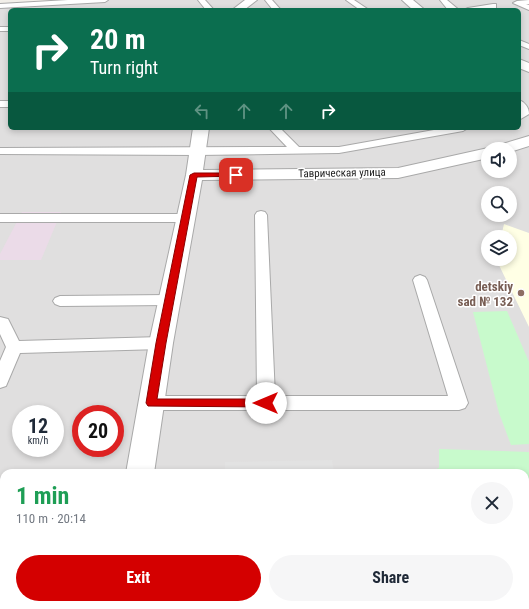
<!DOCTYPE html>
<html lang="en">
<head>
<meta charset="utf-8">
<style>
  :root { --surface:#fff; --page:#f6f6f7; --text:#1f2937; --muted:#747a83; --accent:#d40000 }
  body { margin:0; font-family:"Roboto Condensed",sans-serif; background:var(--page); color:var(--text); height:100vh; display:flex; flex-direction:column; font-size:15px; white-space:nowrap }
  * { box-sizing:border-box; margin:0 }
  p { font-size:13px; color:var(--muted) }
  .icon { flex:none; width:22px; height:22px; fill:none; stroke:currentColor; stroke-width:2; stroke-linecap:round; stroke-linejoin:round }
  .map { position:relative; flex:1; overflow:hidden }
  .sheet { position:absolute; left:0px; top:469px; width:529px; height:140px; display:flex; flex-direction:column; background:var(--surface); border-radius:12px 12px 0 0; box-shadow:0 2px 6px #0003 }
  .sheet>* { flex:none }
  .top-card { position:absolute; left:8px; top:8px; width:513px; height:122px; border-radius:6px; box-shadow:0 2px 6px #0003; background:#0b6e4f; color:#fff; overflow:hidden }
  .buttons { position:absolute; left:481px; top:142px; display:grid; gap:8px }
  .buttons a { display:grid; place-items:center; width:36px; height:36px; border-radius:50%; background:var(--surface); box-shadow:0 2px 6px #0003; font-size:20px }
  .speed { position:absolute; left:12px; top:405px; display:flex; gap:8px; font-size:20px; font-weight:700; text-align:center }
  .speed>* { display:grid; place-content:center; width:52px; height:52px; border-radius:50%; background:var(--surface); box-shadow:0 2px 6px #0003; line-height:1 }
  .speed small { font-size:10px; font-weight:400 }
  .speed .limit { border:6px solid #d22; background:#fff; color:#111 }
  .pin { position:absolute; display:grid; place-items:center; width:34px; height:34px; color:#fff; margin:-17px; border-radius:8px; box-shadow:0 2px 6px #0006 }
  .me { position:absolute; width:44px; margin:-22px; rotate:270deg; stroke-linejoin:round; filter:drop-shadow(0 0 3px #0008) }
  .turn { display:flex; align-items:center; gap:14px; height:84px; padding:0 16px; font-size:18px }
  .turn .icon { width:52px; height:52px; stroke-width:2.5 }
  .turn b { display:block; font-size:28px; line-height:34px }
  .lanes { display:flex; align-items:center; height:38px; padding:0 16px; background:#0003; justify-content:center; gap:20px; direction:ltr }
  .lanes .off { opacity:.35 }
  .round { display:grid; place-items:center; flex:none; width:42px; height:42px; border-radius:21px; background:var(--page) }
  .head { display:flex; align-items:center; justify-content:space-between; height:68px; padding:0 16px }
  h1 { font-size:24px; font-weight:700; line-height:30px; color:#1e9e55 }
  .button { display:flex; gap:8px; margin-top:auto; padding:8px 16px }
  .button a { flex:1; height:46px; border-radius:24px; background:var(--accent); color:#fff; font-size:16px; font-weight:700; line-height:46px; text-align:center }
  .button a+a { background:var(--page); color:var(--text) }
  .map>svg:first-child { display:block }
</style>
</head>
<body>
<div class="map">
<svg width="529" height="609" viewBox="0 0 529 609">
  <rect width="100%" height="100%" fill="#f2efe9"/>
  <path fill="#e0dfdf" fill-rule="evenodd" d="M 69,0 L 529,0 L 529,609 L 0,609 L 0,4 ZM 10,10 L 519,10 L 519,128 L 10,128 ZM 488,149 L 510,149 L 510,171 L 488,171 ZM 488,193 L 510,193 L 510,215 L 488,215 ZM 488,237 L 510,237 L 510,259 L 488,259 ZM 21,414 L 55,414 L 55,448 L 21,448 ZM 81,414 L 115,414 L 115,448 L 81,448 ZM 4,473 L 525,473 L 525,605 L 4,605 Z"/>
  <polygon fill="#ebdbe8" points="22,212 61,212 41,260 0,260 0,254"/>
  <polygon fill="#ffffe5" points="504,224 529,233 529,327 496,259 510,259 510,237 501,237"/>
  <g fill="#c8facc">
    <polygon points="507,311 529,362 529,444 511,445 499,413 473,312"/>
    <polygon points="439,449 529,452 529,547 525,546 525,473 426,473 439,468"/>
    <polygon points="525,567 529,567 529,609 465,609 464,605 525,605"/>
  </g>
  <g fill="#e2e2e2">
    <polygon points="332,460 334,473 225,473 225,462"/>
    <rect x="259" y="605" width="92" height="4"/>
  </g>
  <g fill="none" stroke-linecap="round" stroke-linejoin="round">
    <g stroke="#a9a9a9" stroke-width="2">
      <g id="lane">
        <polygon points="68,0 108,0 105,2 0,8 0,4"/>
        <polygon points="198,0 205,0 214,10 206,10"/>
        <polygon points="265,0 272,0 281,10 273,10"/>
        <polygon points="346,0 354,0 369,10 360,10"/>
        <polygon points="440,0 447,0 459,10 448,10"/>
        <polygon points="529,0 529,4 526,4 529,5 529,10 513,3 517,1"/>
        <polygon points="493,4 496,4 496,8 481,10 464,10 468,8"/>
        <rect x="0" y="27" width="10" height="4"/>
        <polygon points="519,40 529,44 529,49 519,45"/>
        <path d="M 519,100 C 525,102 529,108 529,114 L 519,120 Z"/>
        <rect x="0" y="101" width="10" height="6"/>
        <polygon points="269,128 280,128 299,147 339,147 445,128 468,128 463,131 339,153 197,155 0,154 0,148 287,147"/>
        <polygon points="261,211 265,212 267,215 275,396 448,396 413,280 415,277 420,275 425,277 427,280 468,403 465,408 459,410 152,410 146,408 143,403 146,398 152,396 257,396 255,215 257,212"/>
        <polygon points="0,214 185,214 189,215 191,218 189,221 185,222 0,222"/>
        <polygon points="169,295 174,297 176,300 174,303 169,305 60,306 55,304 53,301 55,298 60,296"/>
        <polygon points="0,317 8,319 19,341 161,337 167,339 169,343 167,347 161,349 20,353 6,386 0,388 0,361 6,347 0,334"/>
        <polygon points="266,605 288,605 289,609 265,609"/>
      </g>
    </g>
    <g stroke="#a9a9a9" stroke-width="2">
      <g id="street">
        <polygon points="245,0 257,0 244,10 232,10"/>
        <polygon points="402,0 413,0 425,10 413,10"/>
        <polygon points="519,59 529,63 529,72 519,68"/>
        <polygon points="193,128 209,128 203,170 398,168 488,148 491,149 488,149 488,158 398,178 202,180 173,343 154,473 126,473 149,343 186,175"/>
        <polygon points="529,136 529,146 510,152 510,149 494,149 496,146"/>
        <rect x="102" y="605" width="34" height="4"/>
      </g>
    </g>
    <use href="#lane" fill="#fff" fill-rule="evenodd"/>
    <use href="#street" fill="#fff" fill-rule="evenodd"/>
  </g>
  <polygon fill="#d40000" stroke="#8a0000" points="236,173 239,173 239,176 197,177 166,343 157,399 266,399 270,400 271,403 270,406 266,407 148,406 146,403 156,343 190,175 194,173"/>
  <circle fill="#8d6e63" stroke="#fff" stroke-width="1.5" cx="521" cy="293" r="4"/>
  <g text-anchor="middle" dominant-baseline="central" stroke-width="3" stroke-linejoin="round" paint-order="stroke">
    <g font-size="11" fill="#222" stroke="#fff">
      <text transform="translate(342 173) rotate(-1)">Таврическая улица</text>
    </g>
    <g font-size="13" font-weight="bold" fill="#785e54" stroke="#fff" text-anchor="end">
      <text x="513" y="286">detskiy<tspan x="513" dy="15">sad № 132</tspan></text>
    </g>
  </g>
</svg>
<div class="buttons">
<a><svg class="icon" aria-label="sound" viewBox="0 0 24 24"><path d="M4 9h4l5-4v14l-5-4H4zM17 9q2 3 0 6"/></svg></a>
<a><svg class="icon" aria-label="search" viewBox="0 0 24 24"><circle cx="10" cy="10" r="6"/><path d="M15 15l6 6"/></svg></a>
<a><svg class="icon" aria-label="layers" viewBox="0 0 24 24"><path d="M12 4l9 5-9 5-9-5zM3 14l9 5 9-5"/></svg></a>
</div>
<div class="speed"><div>12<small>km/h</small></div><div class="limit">20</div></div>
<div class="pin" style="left:236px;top:175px;background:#d93025"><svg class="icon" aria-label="arrive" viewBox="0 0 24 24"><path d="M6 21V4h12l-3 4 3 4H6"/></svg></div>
<svg class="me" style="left:266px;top:403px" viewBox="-20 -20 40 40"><circle r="19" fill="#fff"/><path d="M0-13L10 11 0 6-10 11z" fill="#d40000"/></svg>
<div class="top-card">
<div class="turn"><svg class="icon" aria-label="right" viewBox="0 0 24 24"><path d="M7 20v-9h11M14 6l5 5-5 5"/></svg><div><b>20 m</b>Turn right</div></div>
<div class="lanes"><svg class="icon off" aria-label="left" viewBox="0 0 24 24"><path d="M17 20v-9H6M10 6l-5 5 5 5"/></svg><svg class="icon off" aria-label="ahead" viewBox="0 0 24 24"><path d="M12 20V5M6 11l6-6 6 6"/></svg><svg class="icon off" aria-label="ahead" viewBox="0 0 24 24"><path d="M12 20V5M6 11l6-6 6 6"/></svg><svg class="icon" aria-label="right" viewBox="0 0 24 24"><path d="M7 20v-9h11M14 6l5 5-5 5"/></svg></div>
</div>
<section class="sheet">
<div class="head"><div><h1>1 min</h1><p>110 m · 20:14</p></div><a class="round"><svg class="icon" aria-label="close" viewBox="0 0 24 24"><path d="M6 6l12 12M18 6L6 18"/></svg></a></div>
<div class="button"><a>Exit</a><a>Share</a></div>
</section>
</div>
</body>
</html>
